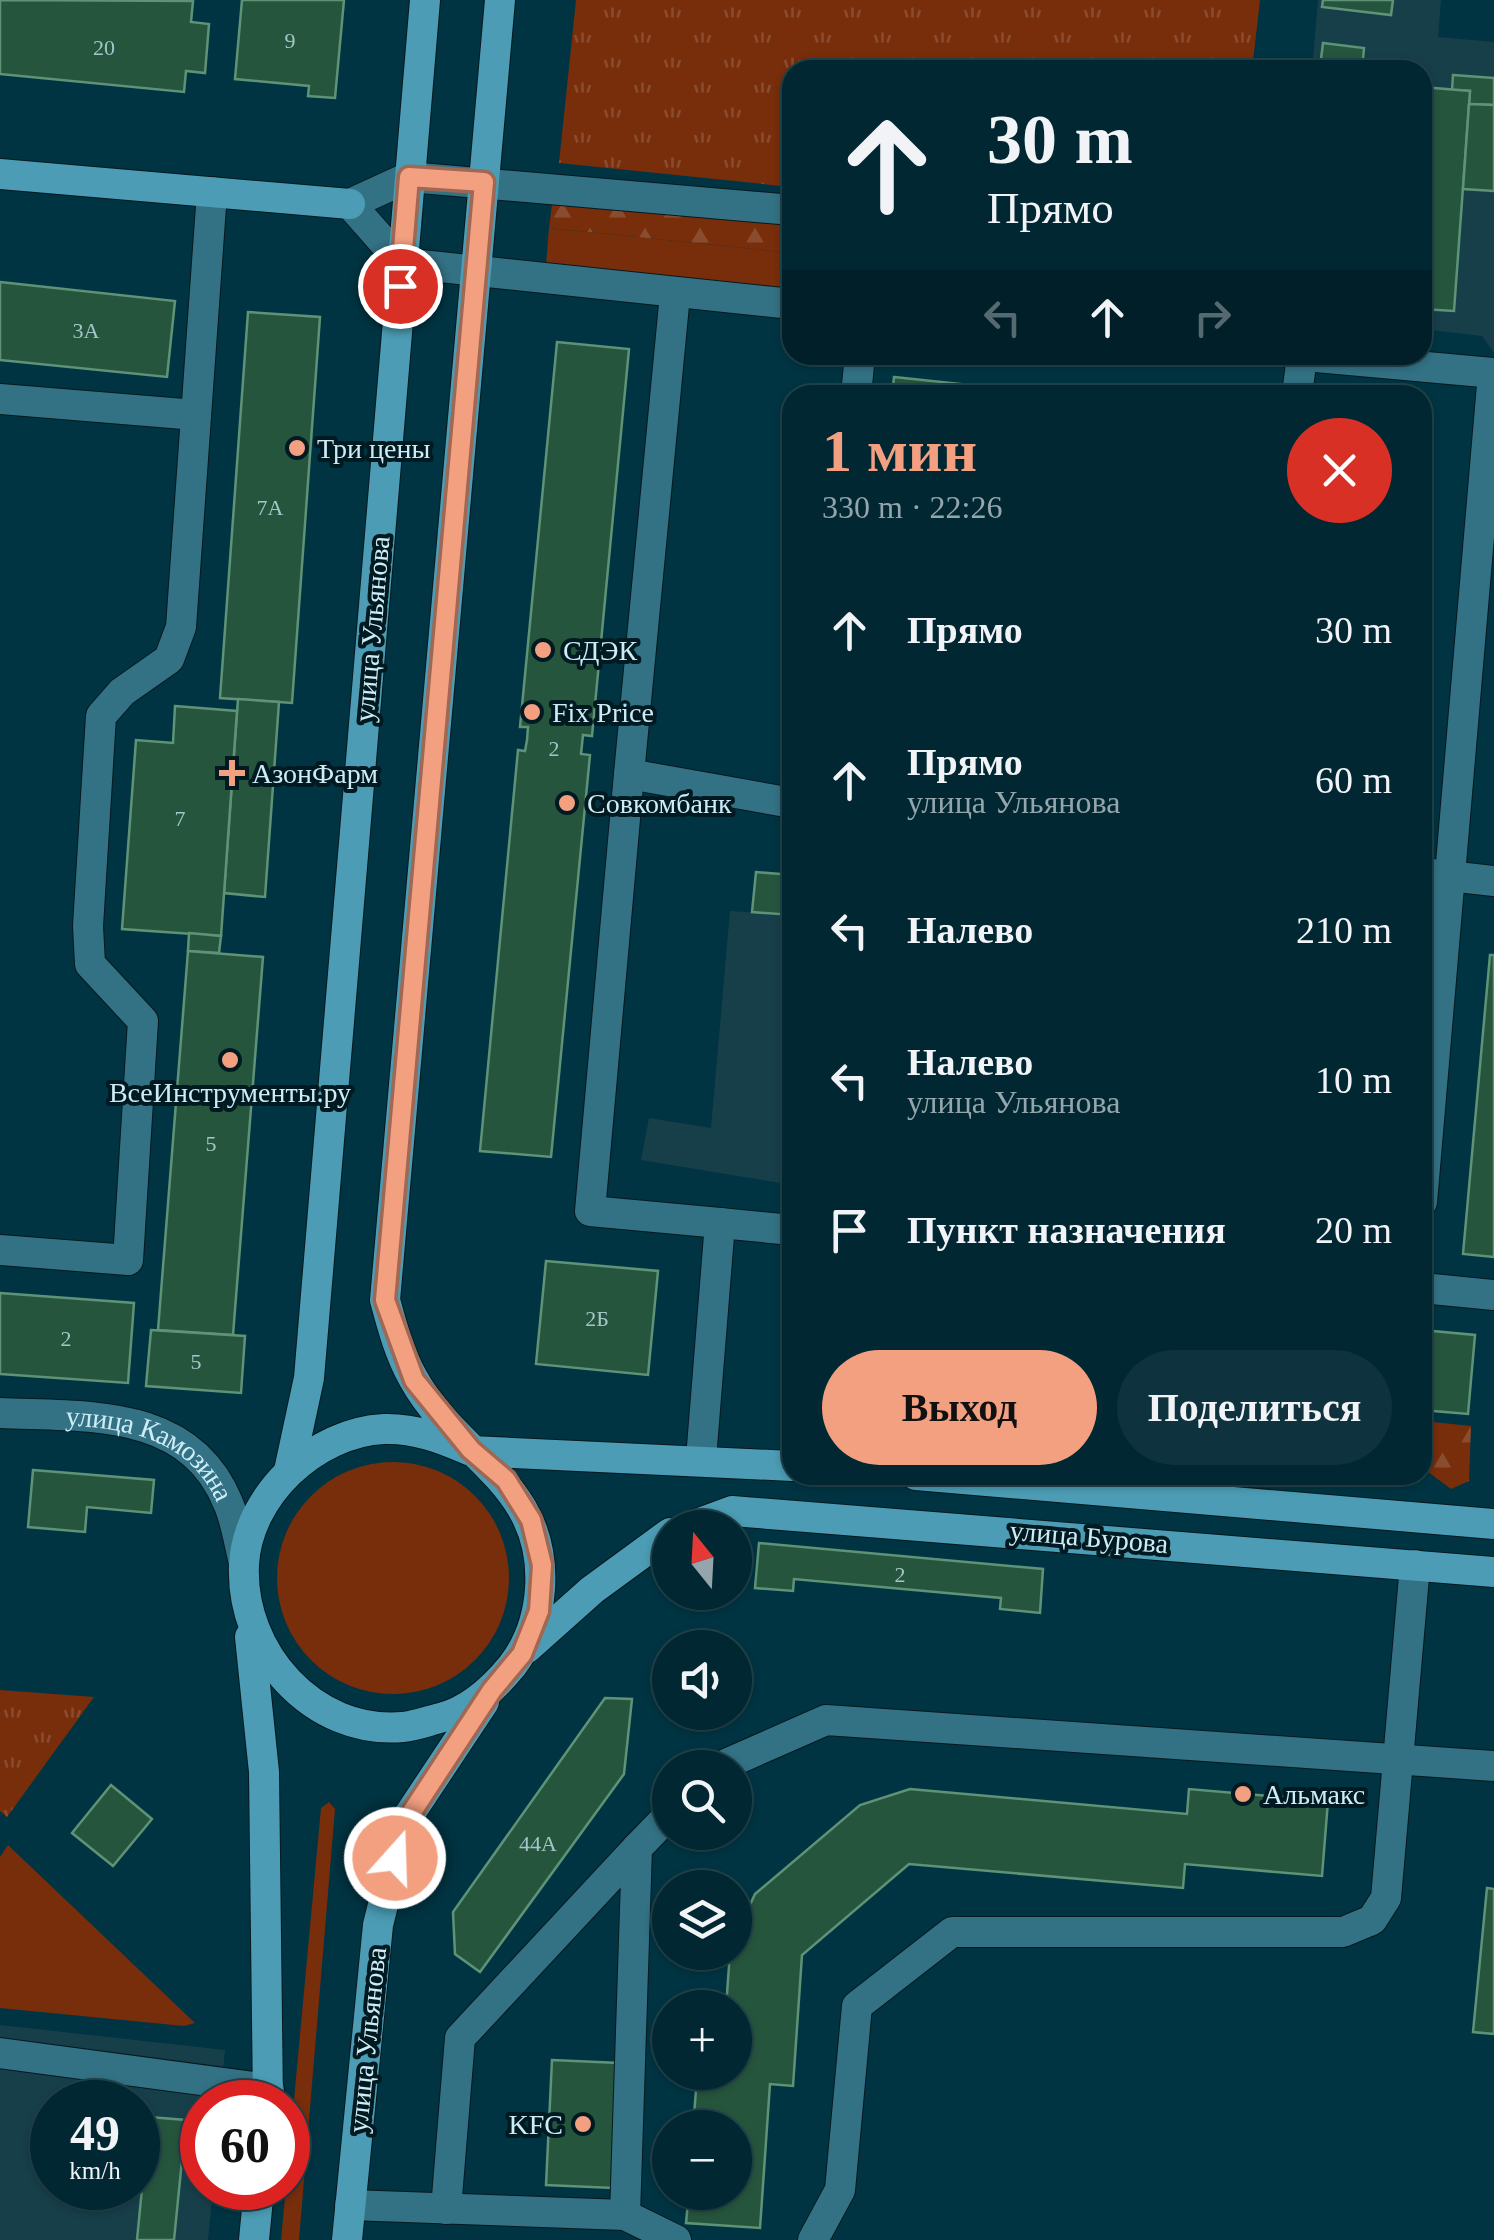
<!DOCTYPE html>
<html lang="ru">
<head>
<meta charset="utf-8">
<style>
  :root { --surface:#002732; --page:#0e333e; --text:#f1f3f6; --muted:#95a5ac; --line:#22444d; --accent:#f3a081 }
  body { margin:0; font-family:Georgia,serif; background:var(--page); color:var(--text); height:100vh; display:flex; flex-direction:column; font-size:38px; white-space:nowrap }
  * { box-sizing:border-box; margin:0 }
  p { font-size:32px; color:var(--muted) }
  .icon { flex:none; width:55px; height:55px; fill:none; stroke:currentColor; stroke-width:2; stroke-linecap:round; stroke-linejoin:round }
  .map { position:relative; flex:1; overflow:hidden }
  .side { position:absolute; left:782px; top:385px; width:650px; height:1100px; display:flex; flex-direction:column; background:var(--surface); border-radius:30px; box-shadow:0 2px 8px #0004,0 0 0 2px var(--line) }
  .side>* { flex:none }
  .guide { position:absolute; left:782px; top:60px; width:650px; height:305px; border-radius:30px; box-shadow:0 2px 8px #0004,0 0 0 2px var(--line); background:#002732; color:var(--text); overflow:hidden }
  .needle { width:65px; rotate:342deg }
  .controls { position:absolute; left:652px; top:1510px; display:grid; gap:20px }
  .controls a { display:grid; place-items:center; width:100px; height:100px; border-radius:50%; background:var(--surface); box-shadow:0 2px 8px #0004,0 0 0 2px var(--line); font-size:50px }
  .speed { position:absolute; left:30px; top:2080px; display:flex; gap:20px; font-size:50px; font-weight:700; text-align:center }
  .speed>* { display:grid; place-content:center; width:130px; height:130px; border-radius:50%; background:var(--surface); box-shadow:0 2px 8px #0004,0 0 0 2px var(--line); line-height:1 }
  .speed small { font-size:25px; font-weight:400 }
  .speed .limit { border:15px solid #d22; background:#fff; color:#111 }
  .pin { position:absolute; display:grid; place-items:center; width:85px; height:85px; color:#fff; margin:-42px; border:5px solid #fff; border-radius:50%; box-shadow:0 2px 10px #0007 }
  .me { position:absolute; width:110px; margin:-55px; rotate:20deg; stroke-linejoin:round; filter:drop-shadow(0 0 8px #0008) }
  .turn { display:flex; align-items:center; gap:35px; height:210px; padding:0 40px; font-size:45px }
  .turn .icon { width:130px; height:130px; stroke-width:2.5 }
  .turn b { display:block; font-size:70px; line-height:85px }
  .lanes { display:flex; align-items:center; height:95px; padding:0 40px; background:#0003; justify-content:center; gap:50px; direction:ltr }
  .lanes .off { opacity:.35 }
  .round { display:grid; place-items:center; flex:none; width:105px; height:105px; border-radius:52px; background:var(--page) }
  .headline { display:flex; align-items:center; justify-content:space-between; height:170px; padding:0 40px }
  h1 { font-size:60px; font-weight:700; line-height:75px; color:var(--accent) }
  .button { display:flex; gap:20px; margin-top:auto; padding:20px 40px }
  .button a { flex:1; height:115px; border-radius:60px; background:var(--accent); color:#111; font-size:40px; font-weight:700; line-height:115px; text-align:center }
  .button a+a { background:var(--page); color:var(--text) }
  ul { padding:0; list-style:none }
  li { display:flex; align-items:center; gap:30px; height:150px; padding:0 40px }
  li div { flex:1 }
  li b { display:block; font-size:38px }
  li em { font-style:normal }
  .map>svg:first-child { display:block }
</style>
</head>
<body>
<div class="map">
<svg width="1494" height="2240" viewBox="0 0 1494 2240">
  <defs>
    <pattern id="forest-firs" width="22" height="20" patternUnits="userSpaceOnUse" patternTransform="scale(2.5)"><rect width="22" height="20" fill="#782d0b"/><path d="M5 1l3.5 6h-7zM16 11l3.5 6h-7z" fill="#8a4c2f"/></pattern>
    <pattern id="park-tufts" width="24" height="20" patternUnits="userSpaceOnUse" patternTransform="scale(2.5)"><rect width="24" height="20" fill="#782d0b"/><path d="M3 7l-1-3M5 7V3M7 7l1-3M15 17l-1-3M17 17v-4M19 17l1-3" fill="none" stroke="#8a4c2f"/></pattern>
  </defs>
  <rect width="100%" height="100%" fill="#003442"/>
  <g fill="#173f4a" fill-rule="evenodd">
    <polygon points="1318,0 1441,0 1438,37 1494,42 1494,353 1482,336 1423,329 1422,70 1312,70"/>
    <polygon points="730,911 792,915 792,1185 641,1160 649,1118 711,1128"/>
    <path d="M 0,2025 L 225,2050 L 220,2102 L 202,2102 L 202,2188 L 213,2188 L 208,2240 L 0,2240 ZM 52,2102 L 138,2102 L 138,2188 L 52,2188 Z"/>
  </g>
  <g fill="#782d0b">
    <polygon points="549,228 792,253 792,291 546,264"/>
    <circle cx="393" cy="1578" r="116"/>
    <polygon points="329,1802 335,1809 299,2240 281,2240 321,1808"/>
    <polygon points="8,1845 195,2023 184,2026 0,2008 0,1857"/>
  </g>
  <g fill="url(#forest-firs)">
    <polygon points="553,197 792,221 792,253 549,228"/>
    <polygon points="1423,1421 1471,1426 1469,1481 1451,1489 1423,1468"/>
  </g>
  <g fill="url(#park-tufts)">
    <polygon points="576,0 1260,0 1252,70 792,70 792,187 559,163"/>
    <polygon points="0,1690 94,1697 7,1817 0,1811"/>
  </g>
  <g fill="#26553e" stroke="#5e9378" stroke-width="2.5">
    <polygon points="0,0 193,1 191,22 209,24 205,73 186,71 184,92 0,74"/>
    <polygon points="242,0 344,0 335,98 308,96 309,86 235,79"/>
    <polygon points="1323,0 1393,0 1391,15 1322,7"/>
    <polygon points="1323,43 1364,48 1362,70 1320,67"/>
    <polygon points="1453,75 1494,78 1494,105 1469,104 1470,91 1452,90"/>
    <polygon points="1422,87 1470,91 1454,311 1422,309"/>
    <polygon points="1469,104 1494,105 1494,191 1463,189"/>
    <polygon points="0,282 175,301 167,377 0,360"/>
    <polygon points="248,312 320,317 292,703 220,698"/>
    <polygon points="557,342 629,349 592,736 583,735 581,754 590,755 551,1157 480,1151 518,750 525,751 527,740 528,727 520,727"/>
    <polygon points="894,377 971,385 970,395 892,395"/>
    <polygon points="238,699 279,702 265,897 224,893"/>
    <polygon points="175,706 237,711 221,936 122,929 136,740 173,743"/>
    <polygon points="756,872 792,875 792,915 752,912"/>
    <polygon points="189,933 221,936 219,953 188,951"/>
    <polygon points="188,951 263,957 233,1335 158,1330"/>
    <polygon points="1490,955 1494,955 1494,1257 1463,1254"/>
    <polygon points="546,1261 658,1271 648,1375 536,1364"/>
    <polygon points="0,1293 134,1303 128,1383 0,1374"/>
    <polygon points="151,1330 245,1336 241,1393 146,1386"/>
    <polygon points="1422,1330 1475,1335 1468,1414 1422,1410"/>
    <polygon points="33,1470 154,1480 151,1513 87,1507 85,1532 28,1527"/>
    <polygon points="759,1543 1043,1569 1040,1613 1000,1609 1001,1598 794,1579 793,1591 755,1588"/>
    <polygon points="605,1698 632,1699 624,1774 480,1972 455,1954 453,1912"/>
    <polygon points="111,1785 152,1819 113,1866 72,1833"/>
    <polygon points="910,1789 1187,1814 1189,1789 1328,1801 1322,1876 1185,1864 1183,1888 909,1864 802,1955 793,2086 770,2084 760,2228 686,2223 689,2192 735,2192 735,2128 693,2128 697,2077 721,2079 722,2072 735,2072 735,2008 726,2008 730,1952 735,1952 735,1937 755,1894 860,1805"/>
    <polygon points="1487,1888 1494,1889 1494,2034 1473,2032"/>
    <polygon points="552,2060 619,2063 613,2188 546,2185"/>
    <polygon points="149,2117 186,2120 174,2240 137,2240"/>
  </g>
  <g fill="none" stroke-linecap="round" stroke-linejoin="round">
    <g stroke="#06191f" stroke-width="32">
      <g id="minor">
        <polyline points="792,210 409,177 350,204 402,263 792,304"/>
        <polyline points="675,294 629,774 792,803"/>
        <polyline points="1294,355 1494,373"/>
        <polyline points="856,395 860,355"/>
        <polyline points="1297,395 1302,356"/>
        <polyline points="0,399 196,415"/>
        <polyline points="629,774 590,1211 720,1223 701,1459"/>
        <polyline points="1422,873 1494,881"/>
        <polyline points="1422,1202 1493,373"/>
        <polyline points="720,1223 792,1230"/>
        <polyline points="0,1250 128,1260 143,1021 90,964 88,926 101,716 122,692 169,659 181,627 212,192"/>
        <polyline points="1422,1288 1494,1295"/>
        <path id="s1" d="M 0,1413 C 85,1417 189,1407 228,1503 C 236,1521 239,1543 244,1563"/>
        <polyline points="717,1768 826,1720 1494,1766"/>
        <polyline points="0,2053 269,2089"/>
        <polyline points="350,2205 625,2215 676,2240"/>
        <polyline points="446,2209 460,2038 637,1848"/>
        <polyline points="625,2215 637,1848 670,1814"/>
        <polyline points="813,2240 840,2190 857,2006 952,1932 1343,1932 1372,1920 1386,1898 1415,1565"/>
      </g>
    </g>
    <g stroke="#06191f" stroke-width="32">
      <g id="major">
        <path d="M 500,0 L 385,1300 C 392,1326 399,1353 413,1378 C 457,1458 547,1483 540,1589 C 538,1617 529,1644 512,1666 C 493,1689 470,1711 440,1718 C 428,1721 415,1726 403,1727 C 313,1735 240,1652 244,1565 C 247,1496 315,1432 384,1429 C 416,1428 442,1439 471,1451 L 792,1466"/>
        <polyline points="0,174 350,204"/>
        <polyline points="289,1471 309,1378 425,0"/>
        <polyline points="916,1475 1494,1524"/>
        <polyline points="686,1528 732,1511 1494,1572"/>
        <polyline points="250,1637 264,1772 268,2102"/>
        <polyline points="527,1648 592,1590 670,1533"/>
        <polyline points="254,2240 259,2188"/>
        <polyline points="347,2240 378,1925 403,1824 484,1702"/>
      </g>
    </g>
    <use href="#minor" stroke="#337184" stroke-width="30"/>
    <use href="#major" stroke="#4b9cb4" stroke-width="30"/>
  </g>
  <g fill="none" stroke-linecap="round" stroke-linejoin="round">
    <g stroke="#9e6854" stroke-width="25">
      <polyline id="route" points="395,1858 404,1824 492,1690 522,1654 539,1611 542,1565 531,1520 506,1480 471,1450 414,1380 385,1300 484,182 409,177 400,286"/>
    </g>
    <use href="#route" stroke="#f3a081" stroke-width="18"/>
  </g>
  <g fill="#f3a081" stroke="#011a21" stroke-width="4">
    <circle cx="297" cy="448" r="10"/>
    <circle cx="543" cy="650" r="10"/>
    <circle cx="532" cy="712" r="10"/>
    <path d="M227 758h10v10h10v10h-10v10h-10v-10h-10v-10h10z"/>
    <circle cx="567" cy="803" r="10"/>
    <circle cx="230" cy="1060" r="10"/>
    <circle cx="1243" cy="1794" r="10"/>
    <circle cx="583" cy="2124" r="10"/>
  </g>
  <g text-anchor="middle" dominant-baseline="central" stroke-width="8" stroke-linejoin="round" paint-order="stroke">
    <g font-size="22" fill="#a3c6c8">
      <text x="290" y="40">9</text>
      <text x="104" y="47">20</text>
      <text x="86" y="330">3А</text>
      <text x="270" y="507">7А</text>
      <text x="554" y="748">2</text>
      <text x="180" y="818">7</text>
      <text x="211" y="1143">5</text>
      <text x="597" y="1318">2Б</text>
      <text x="66" y="1338">2</text>
      <text x="196" y="1361">5</text>
      <text x="900" y="1574">2</text>
      <text x="538" y="1843">44А</text>
    </g>
    <g font-size="28" fill="#cdecf6" stroke="#011a21" text-anchor="start">
      <text x="317" y="448">Три цены</text>
      <text x="563" y="650">СДЭК</text>
      <text x="552" y="712">Fix Price</text>
      <text x="252" y="773">АзонФарм</text>
      <text x="587" y="803">Совкомбанк</text>
      <text x="230" y="1092" text-anchor="middle">ВсеИнструменты.ру</text>
      <text x="1263" y="1794">Альмакс</text>
      <text x="563" y="2124" text-anchor="end">KFC</text>
    </g>
    <g font-size="28" fill="#cdecf6" stroke="#011a21">
      <text transform="translate(372 629) rotate(-85)">улица Ульянова</text>
      <text stroke="none"><textPath href="#s1" startOffset="162">улица Камозина</textPath></text>
      <text transform="translate(1089 1537) rotate(5)">улица Бурова</text>
      <text transform="translate(367 2040) rotate(-84)">улица Ульянова</text>
    </g>
  </g>
</svg>
<div class="controls">
<a><svg class="needle" viewBox="-14 -14 28 28"><path d="M0-13l5 13h-10z" fill="#e53935"/><path d="M0 13l5-13h-10z" fill="#95a5ac"/></svg></a>
<a><svg class="icon" aria-label="sound" viewBox="0 0 24 24"><path d="M4 9h4l5-4v14l-5-4H4zM17 9q2 3 0 6"/></svg></a>
<a><svg class="icon" aria-label="search" viewBox="0 0 24 24"><circle cx="10" cy="10" r="6"/><path d="M15 15l6 6"/></svg></a>
<a><svg class="icon" aria-label="layers" viewBox="0 0 24 24"><path d="M12 4l9 5-9 5-9-5zM3 14l9 5 9-5"/></svg></a>
<a>+</a>
<a>−</a>
</div>
<div class="speed"><div>49<small>km/h</small></div><div class="limit">60</div></div>
<div class="pin" style="left:400px;top:286px;background:#d93025"><svg class="icon" aria-label="arrive" viewBox="0 0 24 24"><path d="M6 21V4h12l-3 4 3 4H6"/></svg></div>
<svg class="me" style="left:395px;top:1858px" viewBox="-20 -20 40 40"><circle r="17" fill="#f3a081" stroke="#fff" stroke-width="3"/><path d="M0-11L8 9 0 5-8 9z" fill="#fff"/></svg>
<div class="guide">
<div class="turn"><svg class="icon" aria-label="ahead" viewBox="0 0 24 24"><path d="M12 20V5M6 11l6-6 6 6"/></svg><div><b>30 m</b>Прямо</div></div>
<div class="lanes"><svg class="icon off" aria-label="left" viewBox="0 0 24 24"><path d="M17 20v-9H6M10 6l-5 5 5 5"/></svg><svg class="icon" aria-label="ahead" viewBox="0 0 24 24"><path d="M12 20V5M6 11l6-6 6 6"/></svg><svg class="icon off" aria-label="right" viewBox="0 0 24 24"><path d="M7 20v-9h11M14 6l5 5-5 5"/></svg></div>
</div>
<section class="side">
<div class="headline"><div><h1>1 мин</h1><p>330 m · 22:26</p></div><a class="round" style="background:#d93025;color:#fff"><svg class="icon" aria-label="close" viewBox="0 0 24 24"><path d="M6 6l12 12M18 6L6 18"/></svg></a></div>
<ul>
<li><svg class="icon" aria-label="ahead" viewBox="0 0 24 24"><path d="M12 20V5M6 11l6-6 6 6"/></svg><div><b>Прямо</b></div><em>30 m</em></li>
<li><svg class="icon" aria-label="ahead" viewBox="0 0 24 24"><path d="M12 20V5M6 11l6-6 6 6"/></svg><div><b>Прямо</b><p>улица Ульянова</p></div><em>60 m</em></li>
<li><svg class="icon" aria-label="left" viewBox="0 0 24 24"><path d="M17 20v-9H6M10 6l-5 5 5 5"/></svg><div><b>Налево</b></div><em>210 m</em></li>
<li><svg class="icon" aria-label="left" viewBox="0 0 24 24"><path d="M17 20v-9H6M10 6l-5 5 5 5"/></svg><div><b>Налево</b><p>улица Ульянова</p></div><em>10 m</em></li>
<li><svg class="icon" aria-label="arrive" viewBox="0 0 24 24"><path d="M6 21V4h12l-3 4 3 4H6"/></svg><div><b>Пункт назначения</b></div><em>20 m</em></li>
</ul>
<div class="button"><a>Выход</a><a>Поделиться</a></div>
</section>
</div>
</body>
</html>
